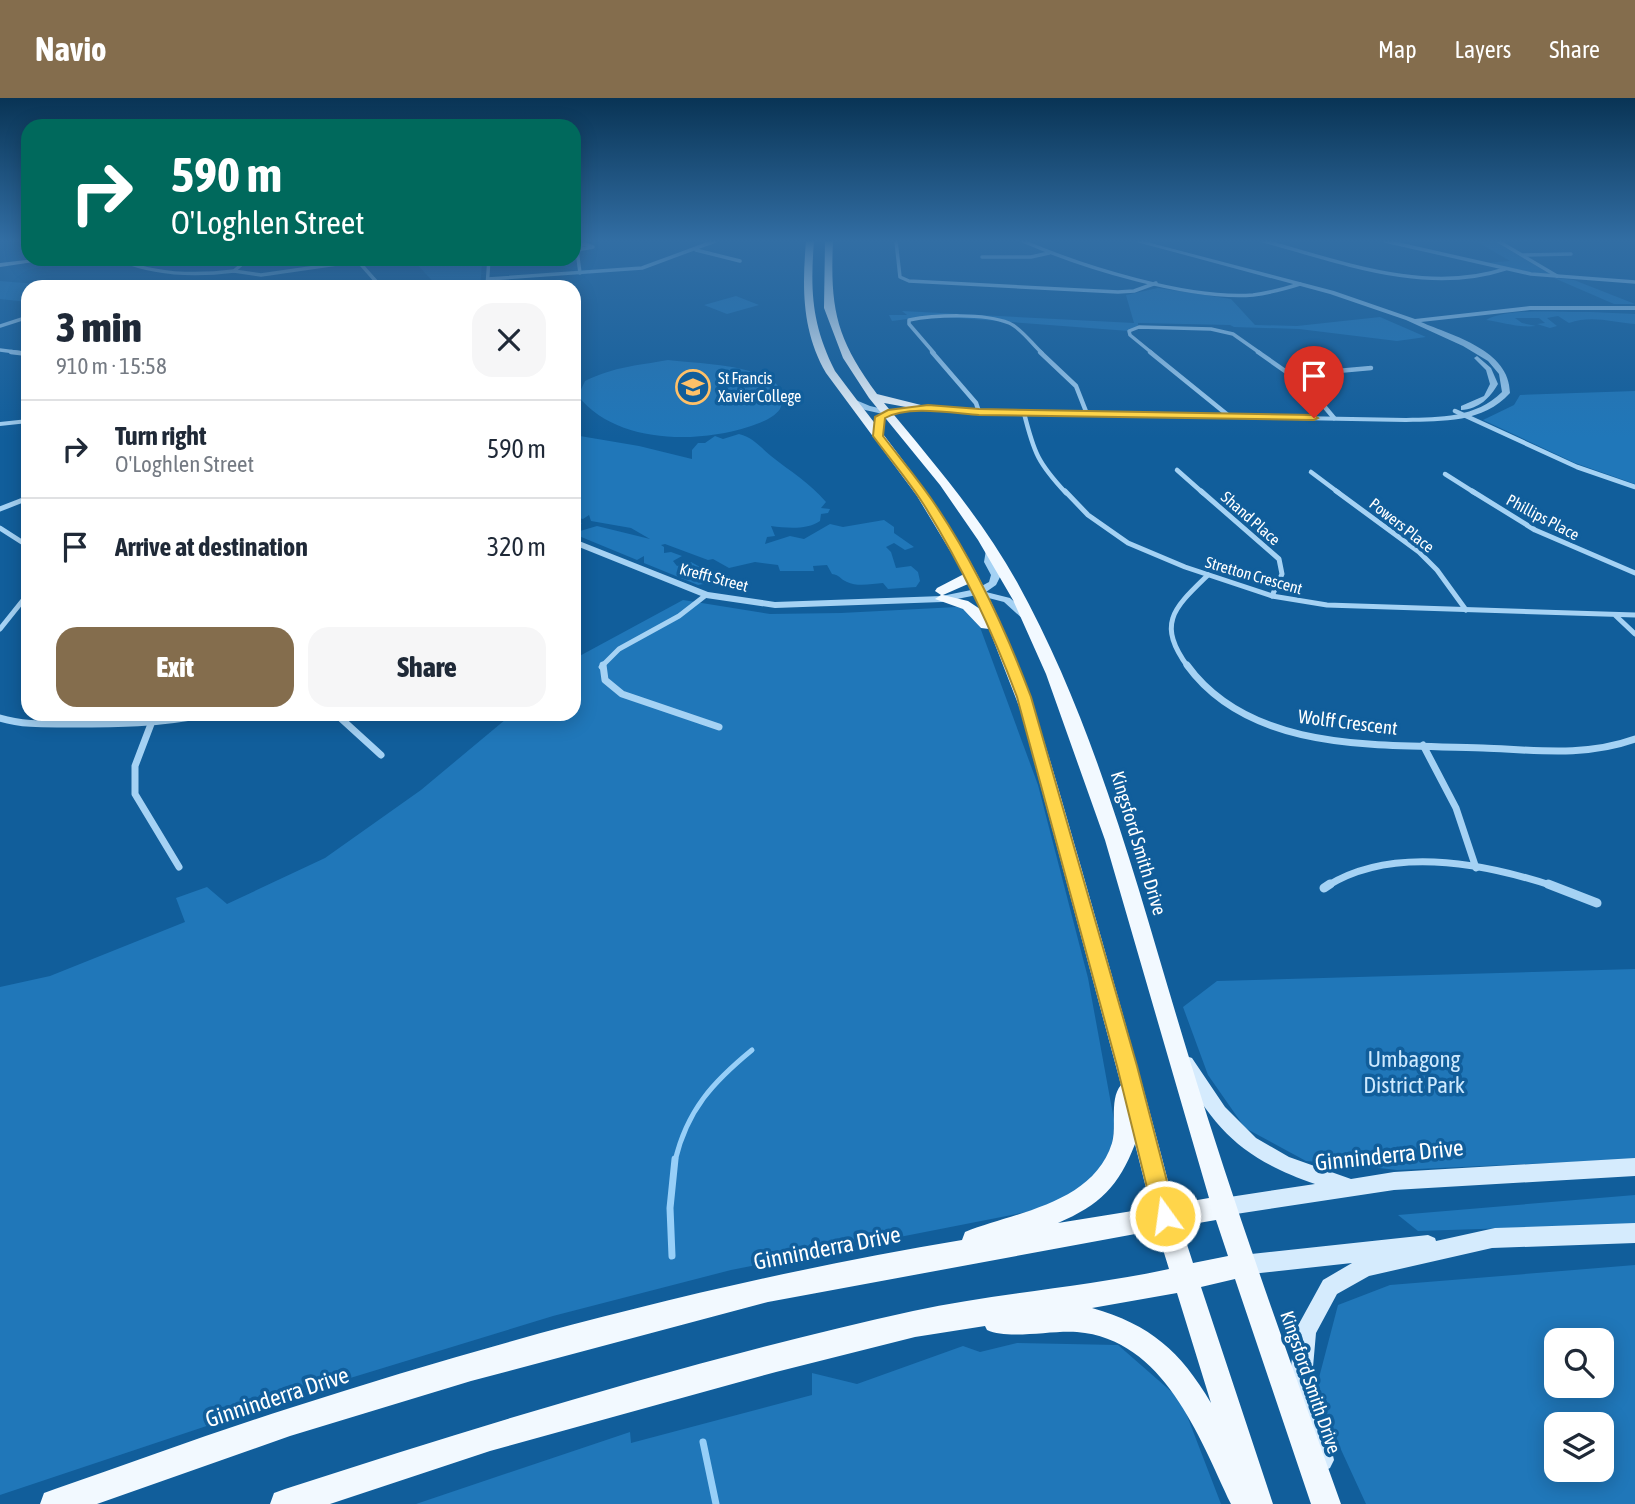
<!DOCTYPE html>
<html lang="en">
<head>
<meta charset="utf-8">
<style>
  :root { --surface:#fff; --page:#f6f6f7; --text:#1f2937; --muted:#747a83; --line:#e0e1e3; --accent:#846d4d }
  body { margin:0; font-family:"Asap Condensed",sans-serif; background:var(--page); color:var(--text); height:100vh; display:flex; flex-direction:column; font-size:26px; white-space:nowrap }
  * { box-sizing:border-box; margin:0 }
  p { font-size:23px; color:var(--muted) }
  .icon { flex:none; width:38px; height:38px; fill:none; stroke:currentColor; stroke-width:2; stroke-linecap:round; stroke-linejoin:round }
  .map { position:relative; flex:1; overflow:hidden }
  .panel { position:absolute; left:21px; top:182px; width:560px; height:441px; display:flex; flex-direction:column; background:var(--surface); border-radius:21px; box-shadow:0 4px 18px #0003 }
  .panel>* { flex:none }
  .top-card { position:absolute; left:21px; top:21px; width:560px; height:147px; border-radius:21px; box-shadow:0 4px 18px #0003; background:#00695c; color:#fff; overflow:hidden }
  .buttons { position:absolute; left:1544px; top:1230px; display:grid; gap:14px }
  .buttons a { display:grid; place-items:center; width:70px; height:70px; border-radius:14px; background:var(--surface); box-shadow:0 4px 18px #0003; font-size:35px }
  .pin { position:absolute; display:grid; place-items:center; width:60px; height:60px; color:#fff; margin:-72px -30px; border-radius:50% 50% 50% 0; rotate:-45deg; box-shadow:0 0 7px #0007 }
  .pin .icon { rotate:45deg }
  .me { position:absolute; width:77px; margin:-38px; rotate:346deg; stroke-linejoin:round; filter:drop-shadow(0 0 5px #0008) }
  .turn { display:flex; align-items:center; gap:24px; height:147px; padding:0 35px; font-size:32px }
  .turn .icon { width:91px; height:91px; stroke-width:2.5 }
  .turn b { display:block; font-size:49px; line-height:60px }
  .round { display:grid; place-items:center; flex:none; width:74px; height:74px; border-radius:21px; background:var(--page) }
  .head { display:flex; align-items:center; justify-content:space-between; height:119px; padding:0 35px }
  h1 { font-size:42px; font-weight:800; line-height:52px }
  .cta { display:flex; gap:14px; margin-top:auto; padding:14px 35px }
  .cta a { flex:1; height:80px; border-radius:21px; background:var(--accent); color:#fff; font-size:28px; font-weight:800; line-height:80px; text-align:center }
  .cta a+a { background:var(--page); color:var(--text) }
  ul { padding:0; list-style:none }
  li { display:flex; align-items:center; gap:21px; height:98px; padding:0 35px; border-top:2px solid var(--line) }
  li div { flex:1 }
  li b { display:block; font-size:26px }
  li em { font-style:normal }
  header { display:flex; align-items:center; gap:42px; box-sizing:border-box; height:98px; padding:0 35px; background:var(--accent); color:#fff }
  header strong { font-size:33px }
  nav { display:flex; gap:38px; margin-inline-start:auto; font-size:24px }
  .map>svg:first-child { display:block }
</style>
</head>
<body>
<header>
<strong>Navio</strong>
<nav><a>Map</a><a>Layers</a><a>Share</a></nav>
</header>
<div class="map">
<svg width="1635" height="1406" viewBox="0 0 1635 1406">
  <rect width="100%" height="100%" fill="#115e9b"/>
  <g fill="#2077b9" fill-rule="evenodd">
    <polygon points="1476,143 1494,143 1550,176 1533,175 1485,165 1510,163"/>
    <polygon points="412,161 445,161 450,167 482,165 480,189 438,189"/>
    <polygon points="1554,180 1574,182 1635,206 1614,206"/>
    <polygon points="0,183 72,189 28,189 28,204 0,201"/>
    <polygon points="1158,190 1231,201 1255,227 1297,228 1380,219 1426,239 1397,243 1299,231 1234,229 1230,227 1138,225 1138,228 1129,233 931,218 892,223 889,217 907,217 902,213 1134,225 1126,197"/>
    <polygon points="736,198 759,207 727,216 704,207"/>
    <path d="M 1591,214 L 1635,216 L 1635,226 C 1612,224 1591,217 1569,225 L 1558,218 L 1547,220 L 1557,228 L 1550,230 L 1537,226 L 1545,225 L 1539,220 L 1515,220 L 1522,225 L 1536,228 C 1516,230 1504,224 1486,222 C 1508,209 1564,215 1591,214 Z"/>
    <path d="M 668,262 C 697,266 767,265 784,295 C 783,300 782,307 780,311 C 773,321 759,325 748,329 C 695,346 615,345 578,298 L 585,283 C 617,268 635,268 668,262 Z"/>
    <polygon points="1635,293 1635,386 1575,365 1483,322 1514,307 1520,297"/>
    <path d="M 739,336 C 754,340 760,349 771,358 C 791,374 809,384 826,404 L 821,410 L 830,411 L 828,415 L 821,416 L 820,423 C 807,432 787,430 771,428 L 775,438 L 767,439 L 765,446 L 790,438 L 804,441 L 830,426 L 843,429 L 884,422 L 894,429 L 894,435 L 914,449 L 905,452 L 894,445 L 886,449 L 891,454 L 896,470 L 911,468 L 918,474 L 920,483 L 916,489 L 888,491 L 883,485 C 872,486 857,489 847,484 C 840,481 840,477 832,476 L 827,467 L 813,468 L 814,473 L 780,473 L 778,467 L 755,464 L 729,470 L 713,461 L 708,462 L 665,446 L 661,447 L 664,449 L 664,455 L 671,454 L 682,458 L 673,463 L 677,468 L 691,464 L 709,474 L 719,472 L 746,490 C 724,497 716,482 698,487 L 644,465 L 644,458 L 637,462 L 574,436 L 574,424 L 582,425 L 577,429 L 580,433 L 597,428 L 650,441 L 631,430 L 591,423 L 589,417 L 583,421 L 574,419 L 574,337 L 639,348 L 692,361 L 692,352 L 698,345 L 705,345 L 715,338 L 723,341 Z"/>
    <path d="M 683,502 L 770,516 L 841,515 L 957,509 L 969,512 L 977,521 L 1038,687 L 1088,880 L 1114,1022 C 1114,1076 1088,1092 1042,1111 L 731,1172 L 553,1218 L 347,1281 L 0,1397 L 0,889 L 50,878 L 185,824 L 176,800 L 207,789 L 227,806 L 325,760 L 421,692 L 512,616 L 574,616 L 574,561 Z"/>
    <polygon points="1635,871 1635,1061 1397,1072 1361,1068 1331,1070 1318,1064 1306,1063 1245,1030 1208,977 1183,909 1217,883"/>
    <polygon points="1635,1097 1635,1126 1418,1133 1398,1117"/>
    <path d="M 1635,1167 L 1635,1406 L 1366,1406 L 1315,1295 L 1338,1207 L 1390,1187 ZM 1556,1242 L 1601,1242 L 1601,1288 L 1556,1288 ZM 1556,1326 L 1601,1326 L 1601,1372 L 1556,1372 Z"/>
    <polygon points="1017,1245 1118,1247 1181,1302 1221,1406 416,1406 630,1334 631,1345 812,1297 812,1275 857,1286 963,1248 980,1254"/>
  </g>
  <g fill="none" stroke-linecap="round" stroke-linejoin="round">
    <path stroke="#97cff8" stroke-width="5" d="M 675,1063 C 687,1012 713,984 752,952"/>
    <g stroke="#97cff8" stroke-width="7">
      <polyline points="672,1158 670,1110 675,1061"/>
      <polyline points="703,1344 716,1406"/>
    </g>
    <g stroke="#a5d2f4" stroke-width="3.5">
      <polyline points="896,143 900,179 909,183 1118,194 1134,193 1156,185"/>
      <path d="M 1023,143 C 1082,169 1189,202 1253,197 C 1269,195 1284,191 1300,186"/>
      <path d="M 1264,143 C 1341,164 1426,197 1505,171"/>
      <polyline points="1385,143 1531,176 1635,184"/>
      <polyline points="1498,143 1557,178"/>
      <polygon points="585,146 593,149 577,152 576,149"/>
      <polyline points="577,152 580,175"/>
      <polyline points="696,152 740,163"/>
      <polyline points="1523,157 1571,156"/>
      <polyline points="982,159 1031,159 1049,155"/>
      <polyline points="248,161 234,173 261,177 358,163 356,161"/>
      <path d="M 120,162 C 156,177 195,178 234,173"/>
      <polyline points="358,163 381,189"/>
      <polyline points="488,181 642,170 715,143"/>
      <polyline points="487,189 489,161"/>
      <polyline points="0,228 28,219"/>
      <polyline points="0,252 23,255"/>
      <path d="M 934,255 L 909,226 L 909,222 C 935,217 984,215 1009,225 C 1021,230 1032,246 1042,255"/>
      <polyline points="1152,255 1130,237 1129,233 1139,229 1211,231 1233,236 1260,255"/>
    </g>
    <g stroke="#a5d2f4" stroke-width="4.5">
      <polyline points="11,254 28,256"/>
      <polyline points="932,254 976,305 979,314"/>
      <polyline points="1040,254 1076,288 1087,316"/>
      <polyline points="1150,254 1229,318"/>
      <polyline points="1258,254 1308,289 1334,320"/>
      <polyline points="1293,277 1371,270"/>
      <polyline points="1455,313 1577,369 1635,389"/>
      <path d="M 1024,315 C 1034,355 1038,365 1066,395"/>
      <polyline points="1177,372 1203,395"/>
      <polyline points="1311,374 1339,395"/>
      <polyline points="1445,376 1475,395"/>
    </g>
    <g stroke="#a5d2f4" stroke-width="5">
      <polyline points="1065,393 1088,417 1128,445 1185,469 1272,498 1327,507 1635,517"/>
      <polyline points="1201,393 1279,461 1282,476 1272,498"/>
      <polyline points="1336,393 1419,454 1437,472 1466,512"/>
      <polyline points="1472,393 1535,432 1635,475"/>
      <polyline points="0,411 28,400"/>
      <polyline points="0,430 28,448"/>
      <polyline points="1616,518 1635,536"/>
      <polyline points="0,531 28,496"/>
      <polyline points="601,569 619,551 679,518 706,497"/>
      <path d="M 1188,569 C 1156,525 1174,510 1208,477"/>
    </g>
    <g stroke="#a5d2f4" stroke-width="7">
      <polyline points="603,567 605,582 622,596 719,629"/>
      <path d="M 1187,567 C 1252,657 1385,646 1483,650 C 1535,652 1585,659 1635,641"/>
      <polyline points="336,616 381,657"/>
      <path d="M 0,620 C 23,627 46,626 70,626 C 116,626 160,626 205,616"/>
      <polyline points="151,626 135,668 135,696 179,769"/>
      <polyline points="1423,647 1456,710 1476,770"/>
      <path d="M 1327,788 C 1393,747 1483,765 1553,788"/>
    </g>
    <g stroke="#a5d2f4" stroke-width="9">
      <polyline points="1548,786 1597,805"/>
      <polyline points="1324,790 1330,786"/>
    </g>
    <g fill="#a5d2f4" fill-rule="evenodd">
      <path d="M 1133,143 L 1143,143 L 1334,193 L 1415,221 L 1530,208 L 1635,208 L 1635,212 L 1530,212 L 1421,224 C 1453,238 1510,252 1510,295 C 1483,325 1443,323 1406,324 L 979,316 L 910,312 L 884,320 L 882,338 L 878,340 L 874,338 L 876,319 L 883,316 L 865,312 L 847,302 L 851,300 L 870,308 L 892,313 L 910,308 L 979,312 L 1406,320 C 1440,319 1476,320 1502,294 L 1499,276 L 1488,263 L 1463,248 L 1406,222 L 1330,196 Z"/>
      <path d="M 1477,258 L 1491,270 L 1498,286 C 1490,300 1479,311 1461,312 L 1461,308 L 1484,298 L 1490,286 L 1486,272 L 1474,260 Z"/>
      <polygon points="28,321 28,325 0,328 0,324"/>
      <polygon points="574,441 708,494 775,504 942,498 976,491 989,484 991,477 984,464 986,452 991,449 996,452 994,464 1001,477 996,487 986,494 1010,500 1034,521 1033,523 1025,523 1004,504 977,497 942,504 775,510 706,500 574,447"/>
    </g>
    <g fill="#d5ebfd" fill-rule="evenodd">
      <polygon points="35,161 54,161 0,169 0,165"/>
      <path d="M 1186,958 L 1192,960 L 1225,1009 L 1256,1040 L 1289,1059 L 1351,1081 L 1394,1074 L 1635,1060 L 1635,1078 L 1394,1092 L 1223,1118 L 1216,1116 L 1213,1109 L 1216,1102 L 1223,1100 L 1315,1086 C 1244,1061 1217,1035 1180,970 L 1177,965 L 1180,960 Z"/>
      <polygon points="1635,1125 1635,1145 1492,1150 1369,1178 1337,1196 1316,1235 1313,1269 1334,1362 1330,1370 1322,1374 1314,1370 1310,1362 1291,1269 1295,1233 1323,1182 1352,1165 1242,1177 1235,1174 1232,1167 1235,1160 1242,1157 1428,1137 1435,1140 1436,1143 1495,1130"/>
    </g>
    <path fill="#f2f9ff" fill-rule="evenodd" d="M 806,143 L 814,143 C 810,194 812,227 835,273 C 884,339 938,402 977,476 C 1026,568 1052,669 1081,769 C 1113,881 1145,993 1174,1106 L 1209,1100 L 1105,742 L 1046,576 L 1013,502 L 978,442 L 940,387 L 869,300 L 843,260 L 824,210 L 825,143 L 833,143 C 830,211 836,240 877,296 L 933,310 L 928,313 L 884,305 C 932,363 980,418 1017,484 C 1100,634 1141,804 1191,966 C 1236,1114 1289,1260 1341,1406 L 1311,1406 L 1235,1181 L 1201,1189 L 1273,1406 L 1231,1406 C 1199,1339 1164,1241 1077,1234 C 1051,1232 1009,1242 987,1232 L 985,1228 L 915,1239 L 776,1274 L 490,1353 L 330,1406 L 270,1406 L 274,1395 L 285,1391 C 492,1324 700,1260 913,1213 C 997,1195 1085,1189 1169,1171 L 1157,1132 L 768,1204 L 471,1283 L 290,1338 L 97,1406 L 40,1406 L 44,1395 L 55,1391 C 133,1364 211,1335 290,1310 C 509,1239 735,1180 962,1142 L 965,1134 C 1015,1114 1093,1106 1112,1045 C 1117,1028 1109,1001 1121,987 L 1020,611 L 989,531 L 981,530 L 963,511 L 935,501 L 941,497 L 935,493 L 937,490 L 964,476 L 917,398 L 826,275 C 802,233 802,191 806,143 ZM 968,486 L 980,511 L 968,503 L 943,497 ZM 1135,1046 L 1151,1110 L 1058,1125 C 1100,1107 1119,1088 1135,1046 ZM 1216,1122 L 1228,1158 L 1193,1165 L 1181,1128 ZM 1177,1195 L 1211,1305 C 1180,1253 1151,1227 1092,1210 Z"/>
  </g>
  <linearGradient id="sky" x2="0" y2="1"><stop stop-color="#093455"/><stop offset="0.42" stop-color="#326ea4"/><stop offset="1" stop-color="#326ea4" stop-opacity="0"/></linearGradient>
  <rect width="1635" height="340" fill="url(#sky)"/>
  <path fill="#ffd54a" stroke="#a68a30" stroke-width="2" d="M 928,307 L 979,311 L 1314,317 L 1318,320 L 1314,322 L 979,317 C 952,315 908,307 885,320 L 883,338 C 899,359 917,380 932,402 C 974,463 1005,530 1031,599 L 1137,968 L 1176,1118 L 1173,1126 L 1165,1129 L 1157,1126 L 1154,1118 L 1117,968 L 1017,599 C 992,532 962,468 924,407 C 909,383 890,361 873,338 L 875,319 L 888,312 Z"/>
  <defs>
    <g id="school-ring" transform="scale(1.75)"><circle r="9.5" fill="#115e9b" stroke="#ffc168" stroke-width="1.5"/><path d="M0-5L7-2L0 1L-7-2ZM-4 1L0 2.5L4 1V4Q0 6-4 4Z" fill="#ffc168"/></g>
  </defs>
  <g fill-rule="evenodd">
    <use href="#school-ring" x="693" y="289"/>
  </g>
  <g text-anchor="middle" dominant-baseline="central" stroke-width="7" stroke-linejoin="round" paint-order="stroke">
    <g font-size="16" fill="#fff" stroke="#115e9b" text-anchor="start">
      <text x="718" y="280">St Francis<tspan x="718" dy="18">Xavier College</tspan></text>
    </g>
    <g font-size="16" fill="#fff" stroke="#115e9b">
      <text transform="translate(1543 419) rotate(28)">Phillips Place</text>
      <text transform="translate(1251 420) rotate(41)">Shand Place</text>
      <text transform="translate(1402 427) rotate(38)">Powers Place</text>
      <text transform="translate(1254 477) rotate(16)">Stretton Crescent</text>
      <text transform="translate(714 479) rotate(15)">Krefft Street</text>
    </g>
    <g font-size="19" fill="#fff" stroke="#115e9b">
      <text transform="translate(1348 624) rotate(7)">Wolff Crescent</text>
      <text transform="translate(1139 745) rotate(73)">Kingsford Smith Drive</text>
      <text transform="translate(1311 1284) rotate(71)">Kingsford Smith Drive</text>
    </g>
    <g font-size="23" fill="#cde9fe" stroke="#115e9b">
      <text x="1414" y="961">Umbagong<tspan x="1414" dy="26">District Park</tspan></text>
    </g>
    <g font-size="23" fill="#fff" stroke="#115e9b">
      <text transform="translate(1389 1057) rotate(-6)">Ginninderra Drive</text>
      <text transform="translate(827 1150) rotate(-11)">Ginninderra Drive</text>
      <text transform="translate(277 1299) rotate(-18)">Ginninderra Drive</text>
    </g>
  </g>
</svg>
<div class="buttons">
<a><svg class="icon" aria-label="search" viewBox="0 0 24 24"><circle cx="10" cy="10" r="6"/><path d="M15 15l6 6"/></svg></a>
<a><svg class="icon" aria-label="layers" viewBox="0 0 24 24"><path d="M12 4l9 5-9 5-9-5zM3 14l9 5 9-5"/></svg></a>
</div>
<div class="pin" style="left:1314px;top:320px;background:#d93025"><svg class="icon" aria-label="arrive" viewBox="0 0 24 24"><path d="M6 21V4h12l-3 4 3 4H6"/></svg></div>
<svg class="me" style="left:1165px;top:1118px" viewBox="-20 -20 40 40"><circle r="17" fill="#ffd54a" stroke="#fff" stroke-width="3"/><path d="M0-11L8 9 0 5-8 9z" fill="#fff"/></svg>
<div class="top-card">
<div class="turn"><svg class="icon" aria-label="right" viewBox="0 0 24 24"><path d="M7 20v-9h11M14 6l5 5-5 5"/></svg><div><b>590 m</b>O'Loghlen Street</div></div>
</div>
<section class="panel">
<div class="head"><div><h1>3 min</h1><p>910 m · 15:58</p></div><a class="round"><svg class="icon" aria-label="close" viewBox="0 0 24 24"><path d="M6 6l12 12M18 6L6 18"/></svg></a></div>
<ul>
<li><svg class="icon" aria-label="right" viewBox="0 0 24 24"><path d="M7 20v-9h11M14 6l5 5-5 5"/></svg><div><b>Turn right</b><p>O'Loghlen Street</p></div><em>590 m</em></li>
<li><svg class="icon" aria-label="arrive" viewBox="0 0 24 24"><path d="M6 21V4h12l-3 4 3 4H6"/></svg><div><b>Arrive at destination</b></div><em>320 m</em></li>
</ul>
<div class="cta"><a>Exit</a><a>Share</a></div>
</section>
</div>
</body>
</html>
